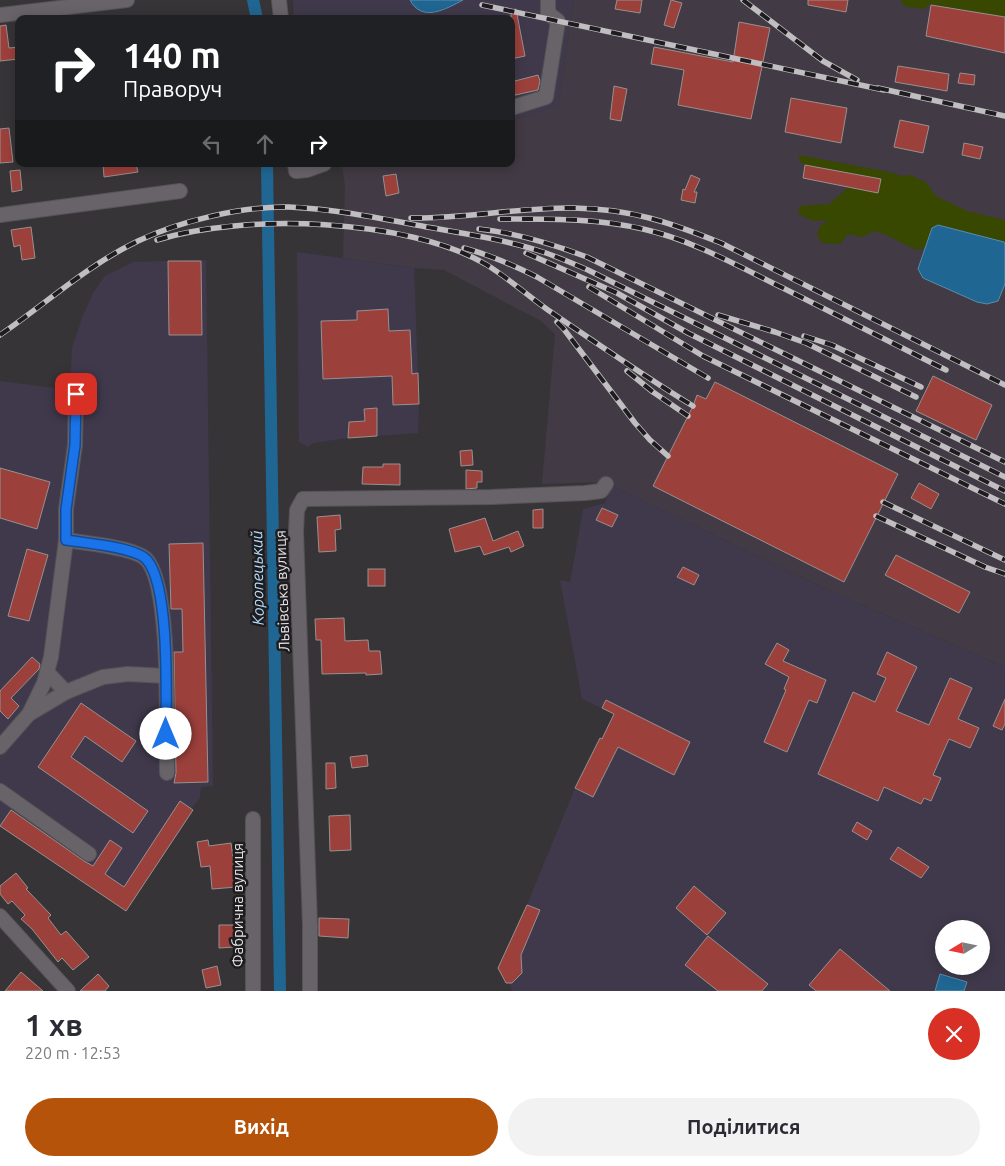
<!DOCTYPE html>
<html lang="uk">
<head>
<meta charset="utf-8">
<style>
  :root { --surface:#fff; --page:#f2f2f3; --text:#2b2b33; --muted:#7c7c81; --accent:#b45309 }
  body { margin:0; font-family:Ubuntu,sans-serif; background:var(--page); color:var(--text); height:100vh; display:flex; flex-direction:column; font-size:19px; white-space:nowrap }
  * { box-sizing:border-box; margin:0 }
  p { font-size:16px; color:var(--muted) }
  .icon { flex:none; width:28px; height:28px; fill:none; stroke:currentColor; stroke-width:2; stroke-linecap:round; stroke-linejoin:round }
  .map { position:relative; height:991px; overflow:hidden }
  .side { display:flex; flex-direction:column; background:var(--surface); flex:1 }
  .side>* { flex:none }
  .hud { position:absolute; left:15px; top:15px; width:500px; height:152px; border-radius:10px; box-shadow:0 2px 12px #0003; background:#202124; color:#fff; overflow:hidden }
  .needle { width:32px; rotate:260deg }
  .buttons { position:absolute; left:935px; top:920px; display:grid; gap:10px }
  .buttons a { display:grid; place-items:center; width:55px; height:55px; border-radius:50%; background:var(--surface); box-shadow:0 2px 12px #0003; font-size:25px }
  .pin { position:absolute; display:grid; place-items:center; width:42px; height:42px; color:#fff; margin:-21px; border-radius:10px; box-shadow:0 2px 8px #0006 }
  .me { position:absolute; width:55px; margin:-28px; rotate:0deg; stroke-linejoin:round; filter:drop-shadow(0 0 4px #0008) }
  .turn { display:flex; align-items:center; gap:18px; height:105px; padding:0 25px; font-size:22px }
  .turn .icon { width:65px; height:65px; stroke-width:2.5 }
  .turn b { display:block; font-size:35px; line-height:42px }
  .lanes { display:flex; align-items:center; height:48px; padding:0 25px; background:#0003; justify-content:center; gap:25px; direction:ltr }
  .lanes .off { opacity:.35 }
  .round { display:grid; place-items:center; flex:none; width:52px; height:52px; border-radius:26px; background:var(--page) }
  .head { display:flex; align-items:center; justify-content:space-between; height:85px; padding:0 25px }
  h1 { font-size:30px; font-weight:600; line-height:38px }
  .primary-button { display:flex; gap:10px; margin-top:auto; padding:10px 25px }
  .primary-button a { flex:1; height:58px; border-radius:30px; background:var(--accent); color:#fff; font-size:20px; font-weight:600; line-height:58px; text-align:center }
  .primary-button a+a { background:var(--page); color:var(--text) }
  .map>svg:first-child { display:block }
</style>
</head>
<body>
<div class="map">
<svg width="1005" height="991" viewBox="0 0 1005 991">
  <rect width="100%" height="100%" fill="#373438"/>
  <g fill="#3f394b" fill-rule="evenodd">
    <polygon points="293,0 574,0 558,108 511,120 511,19 294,19"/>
    <polygon points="297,252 414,268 419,404 418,433 348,438 313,443 308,447 299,442"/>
    <polygon points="206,260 213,786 201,787 200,798 191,809 180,830 126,911 0,826 0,381 70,390 72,348 82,318 93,293 105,276 133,262"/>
    <path d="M 611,485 L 824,588 L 1005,667 L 1005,991 L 512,991 L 510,983 L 506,983 L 498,968 L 522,917 L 575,788 L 600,738 L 602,738 L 614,714 L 582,699 L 560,580 L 570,582 L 583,509 L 605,503 ZM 944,929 L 981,929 L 981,966 L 944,966 Z"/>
  </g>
  <polygon fill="#423a44" points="574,0 903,0 1005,17 1005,667 824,588 611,485 602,482 542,484 555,334 541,321 444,270 414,268 343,258 345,186 342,165 347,164 511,164 511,120 558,107"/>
  <g fill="#384800">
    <path d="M 901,0 L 1005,0 L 1005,17 L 929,4 L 924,9 C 916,7 910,9 903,5 Z"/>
    <polygon points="799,155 889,172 902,176 910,175 926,182 936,196 967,211 1005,220 1005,244 1003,242 932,228 925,248 916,250 886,235 875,231 862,237 848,234 840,244 822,243 817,235 821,224 830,220 813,221 798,214 800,206 829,204 842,193 848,187 878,193 881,180 805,165 799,161"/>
  </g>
  <g fill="#206693" stroke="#5b8cac">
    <path d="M 410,0 L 463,0 C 446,9 422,23 410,0 Z"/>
    <polygon points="938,225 1004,242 1005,244 1005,284 998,301 987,304 977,302 923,278 918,269 932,228"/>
    <polygon points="940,974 967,982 964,991 935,991"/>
  </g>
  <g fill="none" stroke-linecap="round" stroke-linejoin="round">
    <g stroke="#206693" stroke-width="12">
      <polyline points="253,0 257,19"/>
      <polyline points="267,164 280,991"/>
    </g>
  </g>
  <g fill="#9c403c" stroke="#989090">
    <polygon points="617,0 642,0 640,13 615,9"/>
    <polygon points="671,0 682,3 674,28 664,25"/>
    <polygon points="808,0 848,0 846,12 808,5"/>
    <polygon points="931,5 1005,17 1005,53 926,36"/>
    <polygon points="516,9 525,56 511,59 511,10"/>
    <polygon points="739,22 770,28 751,119 678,105 684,70 651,64 654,47 733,62"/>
    <polygon points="6,25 9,48 19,47 19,59 0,61 0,26"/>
    <polygon points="898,66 949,74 947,91 895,82"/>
    <polygon points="960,73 975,75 974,85 958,83"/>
    <polygon points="538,75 540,81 538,90 511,96 511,82"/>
    <polygon points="614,86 627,89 621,121 610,119"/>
    <polygon points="791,98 847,108 841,143 785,132"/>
    <polygon points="900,120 929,126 923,153 894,147"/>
    <polygon points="9,128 13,162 0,163 0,129"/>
    <polygon points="964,143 983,147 980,159 962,155"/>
    <polygon points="103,164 136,164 138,172 104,177"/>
    <polygon points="805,165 881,179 878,193 803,178"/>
    <polygon points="20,170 22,190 12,192 10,171"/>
    <polygon points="396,174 399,193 386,196 383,176"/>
    <polygon points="691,175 700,179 694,192 697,192 695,203 681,200 683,189 685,190"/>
    <polygon points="31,227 35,258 22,260 20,245 14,247 11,230"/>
    <polygon points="168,261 201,261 202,335 169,335"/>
    <polygon points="388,309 389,331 410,330 412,374 418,373 419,404 393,405 392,376 323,379 321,321 357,320 357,311"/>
    <polygon points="933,376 992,405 976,440 916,411"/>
    <polygon points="715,382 898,474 844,582 653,486 693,406 697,395 706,399"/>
    <polygon points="377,408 377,436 348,438 349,422 365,421 364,409"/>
    <polygon points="472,450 473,465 461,466 460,451"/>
    <polygon points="383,464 400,464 400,485 362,484 363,467 383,467"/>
    <polygon points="0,468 50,482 37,529 0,518"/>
    <polygon points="466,470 482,471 482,482 477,482 477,488 466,489"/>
    <polygon points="919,483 939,494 931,509 911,498"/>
    <polygon points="602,508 618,515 612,527 596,520"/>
    <polygon points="543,509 543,528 533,528 533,510"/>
    <polygon points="340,515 341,529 335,530 336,551 319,552 317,517"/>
    <polygon points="485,518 493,541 518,531 524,546 511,552 509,547 484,555 480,546 455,552 449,529"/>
    <polygon points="203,543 208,782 174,783 176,773 174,652 183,652 182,609 171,609 169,544"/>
    <polygon points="27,549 48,555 29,621 8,616"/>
    <polygon points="896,555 970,592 959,613 885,575"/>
    <polygon points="683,567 699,575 694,585 677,577"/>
    <rect x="368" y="569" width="17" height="17"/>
    <polygon points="344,618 345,641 368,640 369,651 380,651 382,674 366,675 366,673 322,674 321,640 316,640 315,619"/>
    <polygon points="777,643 789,650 783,661 826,680 817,703 809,700 787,752 764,742 786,690 784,689 789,677 765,664"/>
    <polygon points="887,652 917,667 896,711 929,725 950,678 972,688 958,719 979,728 970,748 949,739 933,775 941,778 931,801 924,798 921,804 884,787 878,801 818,774 853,692 875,702 886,678 877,674"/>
    <polygon points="32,657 40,664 39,669 11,698 19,706 8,719 0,711 0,691"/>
    <polygon points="1005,699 1005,724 1002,730 993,726"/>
    <polygon points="606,700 690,742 674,775 618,747 593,797 575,788 600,738 602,739 614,714 602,708"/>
    <polygon points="81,703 136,741 122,762 85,736 71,757 148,811 133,833 38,767"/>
    <polygon points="367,755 368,766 352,768 350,757"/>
    <polygon points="326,763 335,763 336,788 326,789"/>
    <polygon points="180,801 193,810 126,911 0,826 11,810 84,861 93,866 110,840 122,848 105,874 124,887"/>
    <polygon points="350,815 351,850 330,851 329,816"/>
    <polygon points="857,822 872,831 867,840 852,831"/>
    <polygon points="208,840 209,846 231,843 237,887 212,889 210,866 201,867 197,842"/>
    <polygon points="898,847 929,867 921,878 890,859"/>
    <polygon points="16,873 28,888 26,889 51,915 48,918 61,935 66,931 89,957 73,970 62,958 58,962 32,929 21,919 25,915 12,901 8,904 0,894 0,886"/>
    <polygon points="694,886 726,913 707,935 676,908"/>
    <polygon points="527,905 540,910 521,955 522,973 512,983 506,983 498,968"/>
    <polygon points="319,918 349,919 348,938 319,936"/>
    <polygon points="219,925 235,925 235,947 219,948"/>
    <polygon points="708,936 768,984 762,991 718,991 685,965"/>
    <polygon points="840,949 890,991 816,991 809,985"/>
    <polygon points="217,966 221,985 206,988 202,970"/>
    <polygon points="21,972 43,991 5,991"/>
    <polygon points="98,974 109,986 105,991 80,991"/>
  </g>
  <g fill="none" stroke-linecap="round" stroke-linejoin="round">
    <g stroke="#565357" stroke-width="16">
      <g id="minor">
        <polyline points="279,0 281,19"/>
        <polyline points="0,15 127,0"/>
        <polyline points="511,108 546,97 558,21 548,13 548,0"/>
        <polyline points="295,164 296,171 307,170 324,164"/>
        <polyline points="0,215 180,191"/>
        <polyline points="66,540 66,509 75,445 76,394"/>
        <polyline points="47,672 66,692"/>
        <path d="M 29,714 L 44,683 L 51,657 L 66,540 C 84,543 134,547 146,559 C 172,585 166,732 167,773"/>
        <polyline points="0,747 29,714 66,692 103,677 128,674 166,676"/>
        <polyline points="0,791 89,854"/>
        <polyline points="253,819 253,991"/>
        <polyline points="0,916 68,991"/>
        <polyline points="310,991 310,925 296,532 297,510 303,499 491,497 585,493 601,491 606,484"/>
      </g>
    </g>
    <use href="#minor" stroke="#676368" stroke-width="14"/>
    <g stroke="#c0bec1" stroke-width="5.5">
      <g id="rail">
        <polyline points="743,0 823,61 857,80"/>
        <polyline points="482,5 884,90"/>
        <polyline points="878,88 1005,116"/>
        <path d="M 411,218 C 465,219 520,207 574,208 C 631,209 669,222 721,243 L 1005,385"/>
        <path d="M 500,219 C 549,219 596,218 643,229 C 692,240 738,266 783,288 C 837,315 892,343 946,370"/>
        <path d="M 479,229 C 517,233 552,244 587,257 L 1005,462"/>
        <path d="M 157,240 C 244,213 408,218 487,265 C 508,278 527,295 548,310 C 596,343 644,376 693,406"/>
        <path d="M 464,248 C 490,255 513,265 537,277 L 708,378"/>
        <polyline points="526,253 617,293 688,333 1005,491"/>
        <polyline points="589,287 703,356 1005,504"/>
        <polyline points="718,315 775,332 806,343 916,397"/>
        <polyline points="557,322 563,328 635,423 650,440 668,456"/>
        <path d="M 0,335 C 47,303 86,266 138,241 C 180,221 242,206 289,207 C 332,209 374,217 416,225 C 460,233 504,239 546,253 C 560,258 574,264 588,270 L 1005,477"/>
        <polyline points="804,336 832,345 921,387"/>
        <polyline points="627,371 653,392 688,416"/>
        <polyline points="883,502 1005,560"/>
        <polyline points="876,516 985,567 1005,574"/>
      </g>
    </g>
    <use href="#rail" stroke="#1e1c1e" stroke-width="4" stroke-dasharray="11" stroke-linecap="butt"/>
  </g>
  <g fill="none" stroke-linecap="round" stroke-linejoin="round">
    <g stroke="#114b97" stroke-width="12">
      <path id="route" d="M 76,394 L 75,445 L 66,509 L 66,540 C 84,543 136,547 147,560 C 170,587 166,696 166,734"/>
    </g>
    <use href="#route" stroke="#1a73e8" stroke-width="9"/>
  </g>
  <g text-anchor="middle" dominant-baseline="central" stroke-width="5" stroke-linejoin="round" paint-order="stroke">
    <g font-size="15" fill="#e5e3e6" stroke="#1e1c1e">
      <text transform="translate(282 591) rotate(-92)">Львівська вулиця</text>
      <text transform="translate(237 905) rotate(-90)">Фабрична вулиця</text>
    </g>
    <g font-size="16" font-style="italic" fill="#b4ddfc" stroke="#1e1c1e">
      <text transform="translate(257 578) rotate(-91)">Коропецький</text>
    </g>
  </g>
</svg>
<div class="buttons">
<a><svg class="needle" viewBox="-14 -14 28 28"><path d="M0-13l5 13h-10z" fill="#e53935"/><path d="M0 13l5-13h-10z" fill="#7c7c81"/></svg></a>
</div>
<div class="pin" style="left:76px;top:394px;background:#d93025"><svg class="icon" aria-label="arrive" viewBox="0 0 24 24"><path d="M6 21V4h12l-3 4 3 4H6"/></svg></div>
<svg class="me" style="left:166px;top:734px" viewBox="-20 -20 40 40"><circle r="19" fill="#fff"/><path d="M0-13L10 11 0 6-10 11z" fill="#1a73e8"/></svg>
<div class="hud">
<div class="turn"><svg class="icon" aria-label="right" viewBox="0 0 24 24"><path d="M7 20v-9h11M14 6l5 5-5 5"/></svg><div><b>140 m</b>Праворуч</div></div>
<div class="lanes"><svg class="icon off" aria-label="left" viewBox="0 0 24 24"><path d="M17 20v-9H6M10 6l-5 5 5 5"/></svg><svg class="icon off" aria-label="ahead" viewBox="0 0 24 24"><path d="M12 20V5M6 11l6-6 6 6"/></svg><svg class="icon" aria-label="right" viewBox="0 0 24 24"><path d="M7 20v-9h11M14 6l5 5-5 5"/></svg></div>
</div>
</div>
<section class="side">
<div class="head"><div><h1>1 хв</h1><p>220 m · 12:53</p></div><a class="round" style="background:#d93025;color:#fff"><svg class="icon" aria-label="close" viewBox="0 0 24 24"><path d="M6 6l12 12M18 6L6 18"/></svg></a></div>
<div class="primary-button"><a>Вихід</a><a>Поділитися</a></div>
</section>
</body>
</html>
